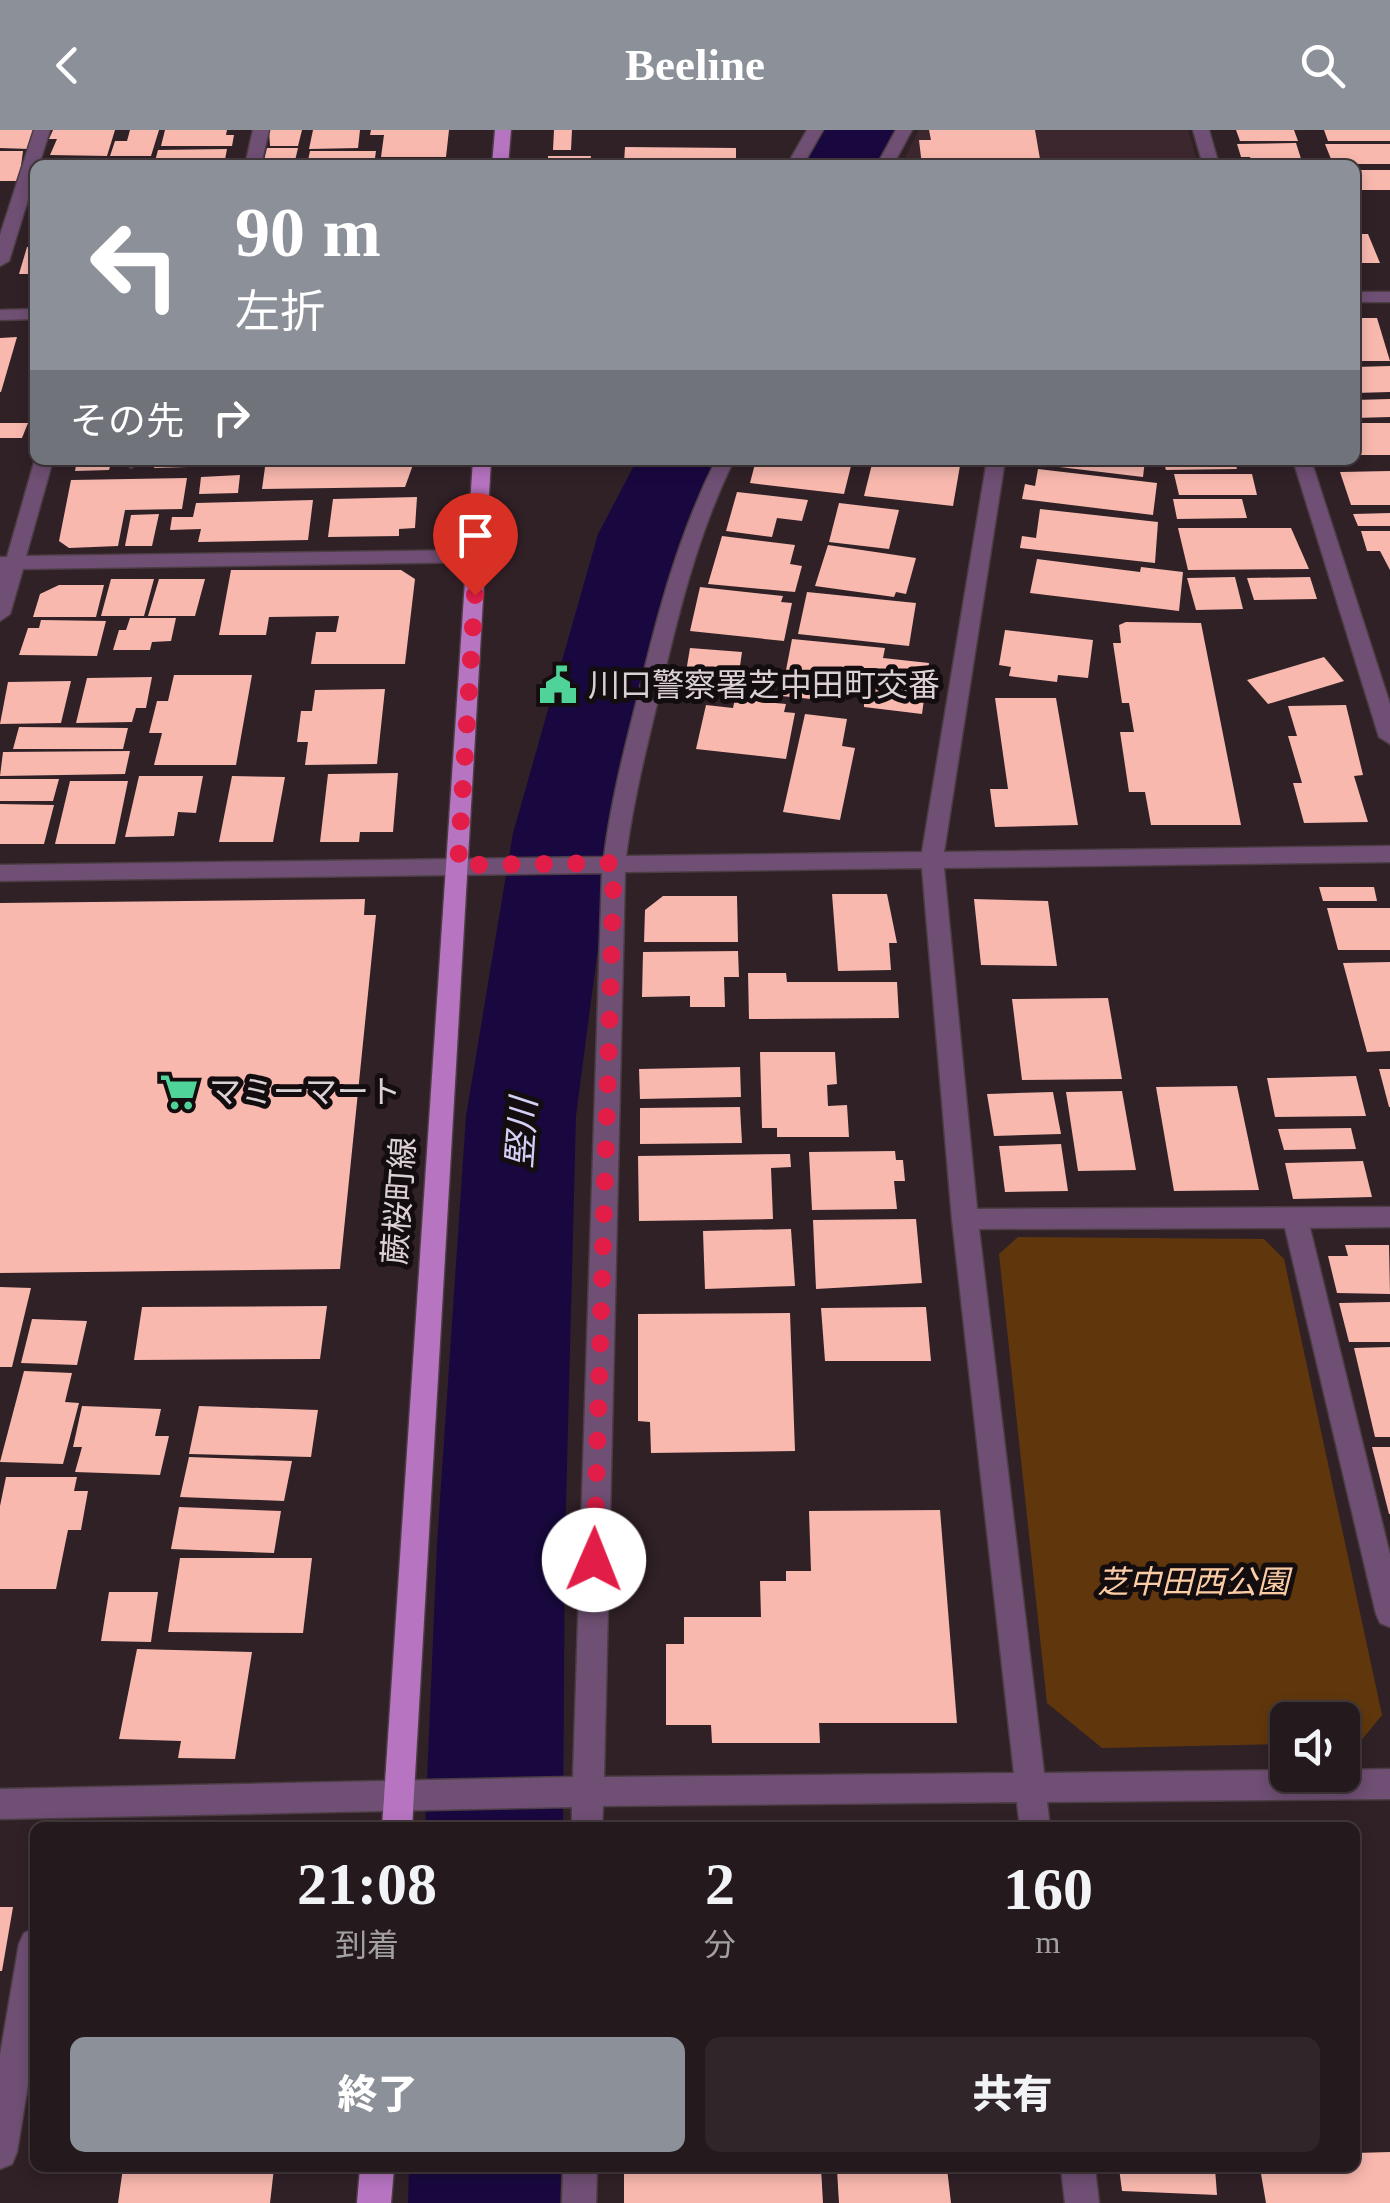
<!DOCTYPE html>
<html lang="ja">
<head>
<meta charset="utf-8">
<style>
  :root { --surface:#24191d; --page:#30262a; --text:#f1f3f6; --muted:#a3a0a4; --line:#41383b; --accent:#8c9099 }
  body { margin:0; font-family:"Times New Roman","Noto Sans JP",serif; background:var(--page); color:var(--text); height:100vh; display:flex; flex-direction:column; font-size:38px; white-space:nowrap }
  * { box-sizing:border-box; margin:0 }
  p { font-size:32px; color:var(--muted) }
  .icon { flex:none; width:55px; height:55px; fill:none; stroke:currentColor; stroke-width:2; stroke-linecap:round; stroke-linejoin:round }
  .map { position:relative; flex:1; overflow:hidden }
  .drawer { position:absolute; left:30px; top:1692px; width:1330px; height:350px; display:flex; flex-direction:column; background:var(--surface); border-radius:15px; box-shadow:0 5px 15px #0003,0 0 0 2px var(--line) }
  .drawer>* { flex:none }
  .guide { position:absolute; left:30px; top:30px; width:1330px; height:305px; border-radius:15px; box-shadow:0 5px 15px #0003,0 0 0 2px var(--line); background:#8c9099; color:#fff; overflow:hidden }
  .tools { position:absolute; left:1270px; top:1572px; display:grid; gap:20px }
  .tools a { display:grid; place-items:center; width:90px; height:90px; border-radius:15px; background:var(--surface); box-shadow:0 5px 15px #0003,0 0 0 2px var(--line); font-size:50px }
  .pin { position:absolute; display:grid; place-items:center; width:85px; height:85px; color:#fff; margin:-102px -42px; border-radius:50% 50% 50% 0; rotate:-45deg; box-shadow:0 0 10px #0007 }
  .pin .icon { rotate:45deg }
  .me { position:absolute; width:110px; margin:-55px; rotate:1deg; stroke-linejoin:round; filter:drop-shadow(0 0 8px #0008) }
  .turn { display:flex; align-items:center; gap:35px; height:210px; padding:0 40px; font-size:45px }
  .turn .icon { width:130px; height:130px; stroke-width:2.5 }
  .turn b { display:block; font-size:70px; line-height:85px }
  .then { display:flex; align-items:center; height:95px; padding:0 40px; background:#0003; gap:20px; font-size:38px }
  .eta { display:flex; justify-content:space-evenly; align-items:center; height:170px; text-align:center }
  .eta b { font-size:60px; font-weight:800; line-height:70px }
  .action { display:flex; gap:20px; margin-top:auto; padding:20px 40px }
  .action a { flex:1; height:115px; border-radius:15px; background:var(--accent); color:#fff; font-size:40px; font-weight:800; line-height:115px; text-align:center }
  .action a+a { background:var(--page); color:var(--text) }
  header { display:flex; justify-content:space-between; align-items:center; height:130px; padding:0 40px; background:var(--accent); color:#fff; font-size:45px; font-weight:800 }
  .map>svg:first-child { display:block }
</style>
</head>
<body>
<header><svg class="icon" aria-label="back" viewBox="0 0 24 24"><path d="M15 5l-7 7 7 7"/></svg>Beeline<svg class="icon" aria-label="search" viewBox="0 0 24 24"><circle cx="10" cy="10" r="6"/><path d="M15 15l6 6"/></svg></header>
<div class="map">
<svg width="1390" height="2073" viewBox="0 0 1390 2073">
  <rect width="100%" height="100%" fill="#302127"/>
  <polygon fill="#3d272f" points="919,0 1188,0 1198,35 901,35"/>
  <polygon fill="#60370d" points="1018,1107 1264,1109 1284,1129 1382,1585 1360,1612 1343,1613 1342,1590 1288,1590 1287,1614 1102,1618 1047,1573 999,1124"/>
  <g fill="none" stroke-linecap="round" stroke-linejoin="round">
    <g fill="#19083f" fill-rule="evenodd">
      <polygon points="823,0 895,0 875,35 801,35"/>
      <polygon points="637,330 723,330 686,404 613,703 576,986 565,1414 563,1698 425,1698 437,1414 466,986 513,703 598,404"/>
      <polygon points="409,2038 561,2038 560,2073 408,2073"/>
    </g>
  </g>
  <g fill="#f8b8ae">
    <polygon points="0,0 37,0 29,19 0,18"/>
    <polygon points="53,0 115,0 107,26 50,25 57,9 49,9"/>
    <polygon points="130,0 159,0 151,26 110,26 115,11 127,11"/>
    <polygon points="165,0 227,0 226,5 234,5 232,16 161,16"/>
    <polygon points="269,0 302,0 298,16 270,16"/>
    <polygon points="313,0 360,0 358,18 309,19"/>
    <polygon points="371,0 449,0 446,27 381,27 384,5 370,5"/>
    <polygon points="554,0 572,0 571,20 553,20"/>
    <polygon points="929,0 1035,0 1041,35 922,35 919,10 931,10"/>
    <polygon points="1236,0 1294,0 1298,11 1240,11"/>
    <polygon points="1324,0 1390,0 1390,11 1328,11"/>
    <polygon points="1296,13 1303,35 1253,35 1250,27 1241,27 1237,14"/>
    <polygon points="1325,14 1390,14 1390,34 1333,34"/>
    <polygon points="625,17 736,18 736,34 624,33"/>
    <polygon points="267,18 298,18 294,35 263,35"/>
    <polygon points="227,19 224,35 154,35 158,20"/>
    <polygon points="0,21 23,21 19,51 0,51"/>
    <polygon points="310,21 376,21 374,35 307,35"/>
    <polygon points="548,26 591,26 590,35 548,35"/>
    <polygon points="68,28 136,28 134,35 66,35"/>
    <polygon points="394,30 453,31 452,35 393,35"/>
    <polygon points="1355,40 1390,40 1390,60 1361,60"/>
    <polygon points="1355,104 1368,104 1380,133 1355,133"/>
    <polygon points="27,117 35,117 35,144 19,144"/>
    <polygon points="1355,188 1377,188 1390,231 1355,231"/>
    <polygon points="17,207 1,262 0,262 0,208"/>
    <polygon points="1390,236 1390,262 1355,263 1355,237"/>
    <polygon points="1390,269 1390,287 1355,288 1355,270"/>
    <polygon points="0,293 28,293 22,308 0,308"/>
    <rect x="1355" y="293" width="35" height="32"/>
    <polygon points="77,330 112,330 109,340 75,341"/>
    <polygon points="156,330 189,330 188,337 154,338"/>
    <polygon points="266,330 408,330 414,332 405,357 262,359"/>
    <polygon points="756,330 831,330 852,332 844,364 750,353"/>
    <polygon points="873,330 961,330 953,376 864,366"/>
    <polygon points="1052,330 1145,330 1143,347 1051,336"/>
    <polygon points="1163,330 1234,330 1237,339 1166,340"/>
    <polygon points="1038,339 1157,353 1153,385 1022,369 1025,354 1035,356"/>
    <polygon points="1390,341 1390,375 1351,375 1340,342"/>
    <polygon points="1174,344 1252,344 1257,365 1179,365"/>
    <polygon points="240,345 238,363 199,364 201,347"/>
    <polygon points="187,348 182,379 125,380 118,416 69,418 59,411 71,350"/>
    <polygon points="737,362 808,370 802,391 777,388 772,407 726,401"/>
    <polygon points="417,367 415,398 399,399 399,406 328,407 333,369"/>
    <polygon points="1173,369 1242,369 1247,388 1177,389"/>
    <polygon points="313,370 308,410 198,412 201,399 170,400 172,387 193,387 196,373"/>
    <polygon points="839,373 899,380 889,419 829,412"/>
    <polygon points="1040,379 1158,392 1155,433 1020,418 1022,406 1036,408"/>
    <polygon points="1390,383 1390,396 1358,396 1353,384"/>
    <polygon points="159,384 152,416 125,416 131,385"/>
    <polygon points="1178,398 1291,398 1309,439 1188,440"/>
    <polygon points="1361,401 1390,401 1390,440 1380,421 1367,421"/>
    <polygon points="722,406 795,415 790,434 802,436 795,462 708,454"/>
    <polygon points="828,415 916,428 906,464 896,462 894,467 815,456"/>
    <polygon points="1037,429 1140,442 1141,437 1183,442 1179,481 1030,463"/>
    <polygon points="231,440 401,440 415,449 405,534 311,534 316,502 336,502 339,486 269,487 266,505 219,505"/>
    <polygon points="1235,447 1243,479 1196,480 1187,448"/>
    <polygon points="1310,447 1317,469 1254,470 1247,448"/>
    <polygon points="111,449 154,449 144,486 101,486"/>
    <polygon points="159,449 205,449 195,486 148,486"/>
    <polygon points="59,455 104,455 96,487 33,487 40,464"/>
    <polygon points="700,457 783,466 781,472 792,473 784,511 690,501"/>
    <polygon points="807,462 916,473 909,516 798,504"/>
    <polygon points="130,488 176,488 171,511 152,512 150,520 113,520 119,500 126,500"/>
    <polygon points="41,490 106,491 97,526 19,525 28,498 39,498"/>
    <polygon points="1126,492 1201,493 1241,695 1151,695 1145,662 1129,662 1120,602 1134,602 1129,573 1122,573 1113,513 1121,513 1119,495"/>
    <polygon points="1005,500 1093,510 1088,548 1058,545 1057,552 1009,546 1011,537 999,535"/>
    <polygon points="792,509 885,518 883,528 929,533 922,584 864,577 864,567 832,564 832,571 781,566"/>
    <polygon points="690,518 742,522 736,564 683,560"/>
    <polygon points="1324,527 1344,551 1268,574 1247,550"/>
    <polygon points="174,545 252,545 236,635 154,635 162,603 149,603 157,571 168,571"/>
    <polygon points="152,547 146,578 136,578 132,592 76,593 87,548"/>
    <polygon points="71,551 61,593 0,594 8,552"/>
    <polygon points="385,559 377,634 305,635 308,612 297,612 301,581 312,581 315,560"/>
    <polygon points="995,568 1056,568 1078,695 995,697 990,659 1008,659"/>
    <polygon points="735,569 786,574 784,582 795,583 786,629 696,619 706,575 733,578"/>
    <polygon points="1346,575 1363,645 1354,646 1368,692 1304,693 1293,653 1302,653 1288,606 1297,606 1288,576"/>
    <polygon points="805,584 847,589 842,616 855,618 840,690 783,682"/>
    <polygon points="19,597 128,598 123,619 13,619"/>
    <polygon points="130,621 125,644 0,646 3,622"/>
    <polygon points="398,643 393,702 360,702 359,712 320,712 328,644"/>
    <polygon points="139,646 203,646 196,683 178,682 174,706 125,707"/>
    <polygon points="232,646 285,647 273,712 219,712"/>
    <polygon points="0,649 59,649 53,671 0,671"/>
    <polygon points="70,651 128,651 115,714 55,714"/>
    <polygon points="0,674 54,675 44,714 0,714"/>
    <polygon points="1319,757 1374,757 1377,771 1323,771"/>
    <polygon points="832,764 887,764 897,813 889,813 891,840 838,841"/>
    <polygon points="663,766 737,766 738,812 644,812 645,780"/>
    <polygon points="365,769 364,785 376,785 340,1139 0,1143 0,773"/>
    <polygon points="974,769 1048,771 1057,836 981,835"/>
    <polygon points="1327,778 1390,778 1390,820 1338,820"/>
    <polygon points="738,821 739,847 724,847 725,877 690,877 690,866 642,867 643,822"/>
    <polygon points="1390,832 1390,921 1367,922 1343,833"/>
    <polygon points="748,843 786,843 787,852 897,852 899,888 749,889"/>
    <polygon points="1108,868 1122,949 1022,950 1012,869"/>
    <polygon points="760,922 835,922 837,954 827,955 828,976 847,975 849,1007 777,1007 777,998 762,998"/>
    <polygon points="740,937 741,967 640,969 639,939"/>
    <polygon points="1379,939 1390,939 1390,977 1389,977"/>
    <polygon points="1356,946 1366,986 1275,987 1267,948"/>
    <polygon points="1237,956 1259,1060 1174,1061 1156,957"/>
    <polygon points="1122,961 1136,1040 1078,1041 1066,962"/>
    <polygon points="1053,962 1061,1004 994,1006 987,964"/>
    <polygon points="740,977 742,1013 640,1014 640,978"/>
    <polygon points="1351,998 1356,1019 1284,1020 1278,999"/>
    <polygon points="1061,1014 1068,1061 1005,1062 999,1016"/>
    <polygon points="895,1021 896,1030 903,1030 905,1051 894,1051 897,1079 812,1080 809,1022"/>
    <polygon points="790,1024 791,1037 771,1038 773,1089 639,1091 638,1026"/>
    <polygon points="1363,1031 1372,1067 1293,1069 1285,1033"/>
    <polygon points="916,1089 922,1153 816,1159 813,1090"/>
    <polygon points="791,1099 795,1156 705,1159 703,1101"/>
    <polygon points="1345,1115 1389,1115 1390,1164 1337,1163 1328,1126 1348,1126"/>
    <polygon points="0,1157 31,1158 12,1237 0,1237"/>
    <polygon points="1390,1172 1390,1212 1349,1212 1339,1173"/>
    <polygon points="327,1176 320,1229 134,1230 142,1177"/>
    <polygon points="926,1177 931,1231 825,1231 821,1178"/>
    <polygon points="790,1183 795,1321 651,1323 650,1292 638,1291 638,1184"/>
    <polygon points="32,1189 87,1191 77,1235 21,1233"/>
    <polygon points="1390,1217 1390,1307 1375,1307 1354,1218"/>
    <polygon points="24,1241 72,1243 65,1272 79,1273 63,1334 0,1332"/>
    <polygon points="82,1276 161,1279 155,1306 169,1306 160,1345 75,1342 82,1317 73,1317"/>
    <polygon points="199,1276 318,1280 311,1327 189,1324"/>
    <polygon points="1372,1317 1390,1317 1390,1384 1389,1384"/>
    <polygon points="189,1327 292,1331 284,1371 180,1367"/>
    <polygon points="6,1347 77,1347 74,1361 88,1361 81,1400 68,1400 56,1459 0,1459 0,1376"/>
    <polygon points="179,1377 281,1381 274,1423 171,1419"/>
    <polygon points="940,1380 957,1593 819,1593 820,1613 712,1613 711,1595 666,1595 666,1514 684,1514 684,1487 761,1487 760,1451 786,1451 786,1441 811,1441 809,1381"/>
    <polygon points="180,1428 312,1428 303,1503 168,1502"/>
    <polygon points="109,1462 158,1462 151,1512 101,1511"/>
    <polygon points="137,1519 252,1522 235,1629 178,1628 181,1611 119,1609"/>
    <polygon points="0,1777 13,1777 2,1841 0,1841"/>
    <polygon points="1390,2022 1390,2073 1266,2073 1260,2038 1355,2038 1355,2023"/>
    <polygon points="123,2038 274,2038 270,2073 118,2073"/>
    <polygon points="624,2038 821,2038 823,2073 624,2073"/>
    <polygon points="947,2038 951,2073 839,2073 837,2040"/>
    <polygon points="1119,2038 1215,2038 1217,2065 1122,2061"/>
  </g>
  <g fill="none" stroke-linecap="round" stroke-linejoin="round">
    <g stroke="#4b3d43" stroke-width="3">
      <g id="minor">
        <polygon points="34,0 50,0 39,35 35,35 35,47 9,131 0,136 0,105"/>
        <polygon points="253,0 269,0 261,35 245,35"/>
        <polygon points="807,0 823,0 803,35 787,35"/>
        <polygon points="896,0 912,0 893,35 877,35"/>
        <polygon points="1193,0 1209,0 1219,35 1203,35"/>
        <rect x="1355" y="162" width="35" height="10"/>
        <polygon points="35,179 35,189 0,190 0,180"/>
        <polygon points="35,329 53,330 26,426 477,420 487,426 477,432 23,439 10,484 0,491 0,427 7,427"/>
        <polygon points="122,330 140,330 140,332 131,338"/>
        <path d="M 716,330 L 734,330 C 697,405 678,485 659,566 C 646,619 633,672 626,726 L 922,722 L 987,330 L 1005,330 L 944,722 L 1390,716 L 1390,732 L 944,738 L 977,1079 L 1390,1077 L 1390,1097 L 1310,1098 L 1390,1425 L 1390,1497 L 1380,1493 L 1376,1484 L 1285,1098 L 979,1099 L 1044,1643 L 1288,1640 L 1288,1645 L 1342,1645 L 1342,1640 L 1390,1639 L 1390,1669 L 1047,1672 L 1050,1698 L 1020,1698 L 1017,1672 L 603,1676 L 602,1698 L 572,1698 L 572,1677 L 0,1689 L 0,1659 L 573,1647 L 602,743 L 0,751 L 0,735 L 604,727 C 611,671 625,617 639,562 C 658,482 679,404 716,330 ZM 922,738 L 952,1089 L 1014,1643 L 604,1647 L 625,742 Z"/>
        <polygon points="1293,330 1311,330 1390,574 1390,614 1379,607"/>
        <polygon points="35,1798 35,1911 17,2022 12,2034 0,2039 0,1925 19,1814 24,1803"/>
        <polygon points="563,2038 597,2038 596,2073 562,2073"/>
        <polygon points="1061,2038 1095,2038 1099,2073 1065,2073"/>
      </g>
    </g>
    <g stroke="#4b3d43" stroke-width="3">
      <g id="major">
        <polygon points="495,0 511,0 508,35 492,35"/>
        <polygon points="473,330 491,330 412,1698 382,1698"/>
        <polygon points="360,2038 394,2038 391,2073 357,2073"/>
      </g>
    </g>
    <use href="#minor" fill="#6f4f74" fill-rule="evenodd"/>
    <use href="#major" fill="#b774c1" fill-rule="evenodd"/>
  </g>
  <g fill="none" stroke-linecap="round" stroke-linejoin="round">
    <polyline stroke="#e11d48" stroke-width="18" stroke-dasharray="0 32.4" points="475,465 458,735 614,733 594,1430"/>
  </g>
  <defs>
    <g id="civic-bare" transform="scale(3)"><path d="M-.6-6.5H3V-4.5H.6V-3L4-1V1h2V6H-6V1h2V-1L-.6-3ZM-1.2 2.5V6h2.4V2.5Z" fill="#4fd398" stroke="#140d0f" stroke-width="2.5" paint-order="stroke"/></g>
    <g id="supermarket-bare" transform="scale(3)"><path d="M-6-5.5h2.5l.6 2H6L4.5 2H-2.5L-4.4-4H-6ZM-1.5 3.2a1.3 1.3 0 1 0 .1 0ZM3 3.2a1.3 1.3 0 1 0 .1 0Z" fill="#4fd398" stroke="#140d0f" stroke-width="2.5" paint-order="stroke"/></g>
  </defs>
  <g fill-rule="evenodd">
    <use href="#civic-bare" x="558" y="555"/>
    <use href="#supermarket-bare" x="179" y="962"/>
  </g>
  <g text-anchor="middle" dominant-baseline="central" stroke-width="10" stroke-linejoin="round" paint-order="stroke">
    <g font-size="32" fill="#dbd1d4" stroke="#140d0f" text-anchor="start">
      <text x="588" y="555">川口警察署芝中田町交番</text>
      <text x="209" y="962">マミーマート</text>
    </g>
    <g font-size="32" fill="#dbd1d4" stroke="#140d0f">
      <text transform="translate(399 1071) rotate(-86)">蕨桜町線</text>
    </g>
    <g font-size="32" font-style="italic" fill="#fccca4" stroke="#140d0f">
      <text x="1193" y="1452">芝中田西公園</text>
    </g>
    <g font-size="35" font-style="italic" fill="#d4d0f5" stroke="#140d0f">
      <text transform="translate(522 1003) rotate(-86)">竪川</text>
    </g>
  </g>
</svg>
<div class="tools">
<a><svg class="icon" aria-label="sound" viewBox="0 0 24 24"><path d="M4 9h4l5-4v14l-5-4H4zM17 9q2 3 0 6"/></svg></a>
</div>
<div class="pin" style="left:475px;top:465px;background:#d93025"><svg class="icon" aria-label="arrive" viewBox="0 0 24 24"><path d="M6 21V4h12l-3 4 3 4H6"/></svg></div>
<svg class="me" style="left:594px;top:1430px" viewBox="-20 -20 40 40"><circle r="19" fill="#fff"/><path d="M0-13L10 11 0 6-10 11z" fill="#e11d48"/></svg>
<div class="guide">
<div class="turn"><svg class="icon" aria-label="left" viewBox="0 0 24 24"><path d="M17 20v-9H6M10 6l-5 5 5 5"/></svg><div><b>90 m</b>左折</div></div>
<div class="then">その先<svg class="icon" aria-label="right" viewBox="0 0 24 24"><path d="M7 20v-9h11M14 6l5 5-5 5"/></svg></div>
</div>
<section class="drawer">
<div class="eta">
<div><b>21:08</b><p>到着</p></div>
<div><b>2</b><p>分</p></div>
<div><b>160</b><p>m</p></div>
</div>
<div class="action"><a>終了</a><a>共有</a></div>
</section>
</div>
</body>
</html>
